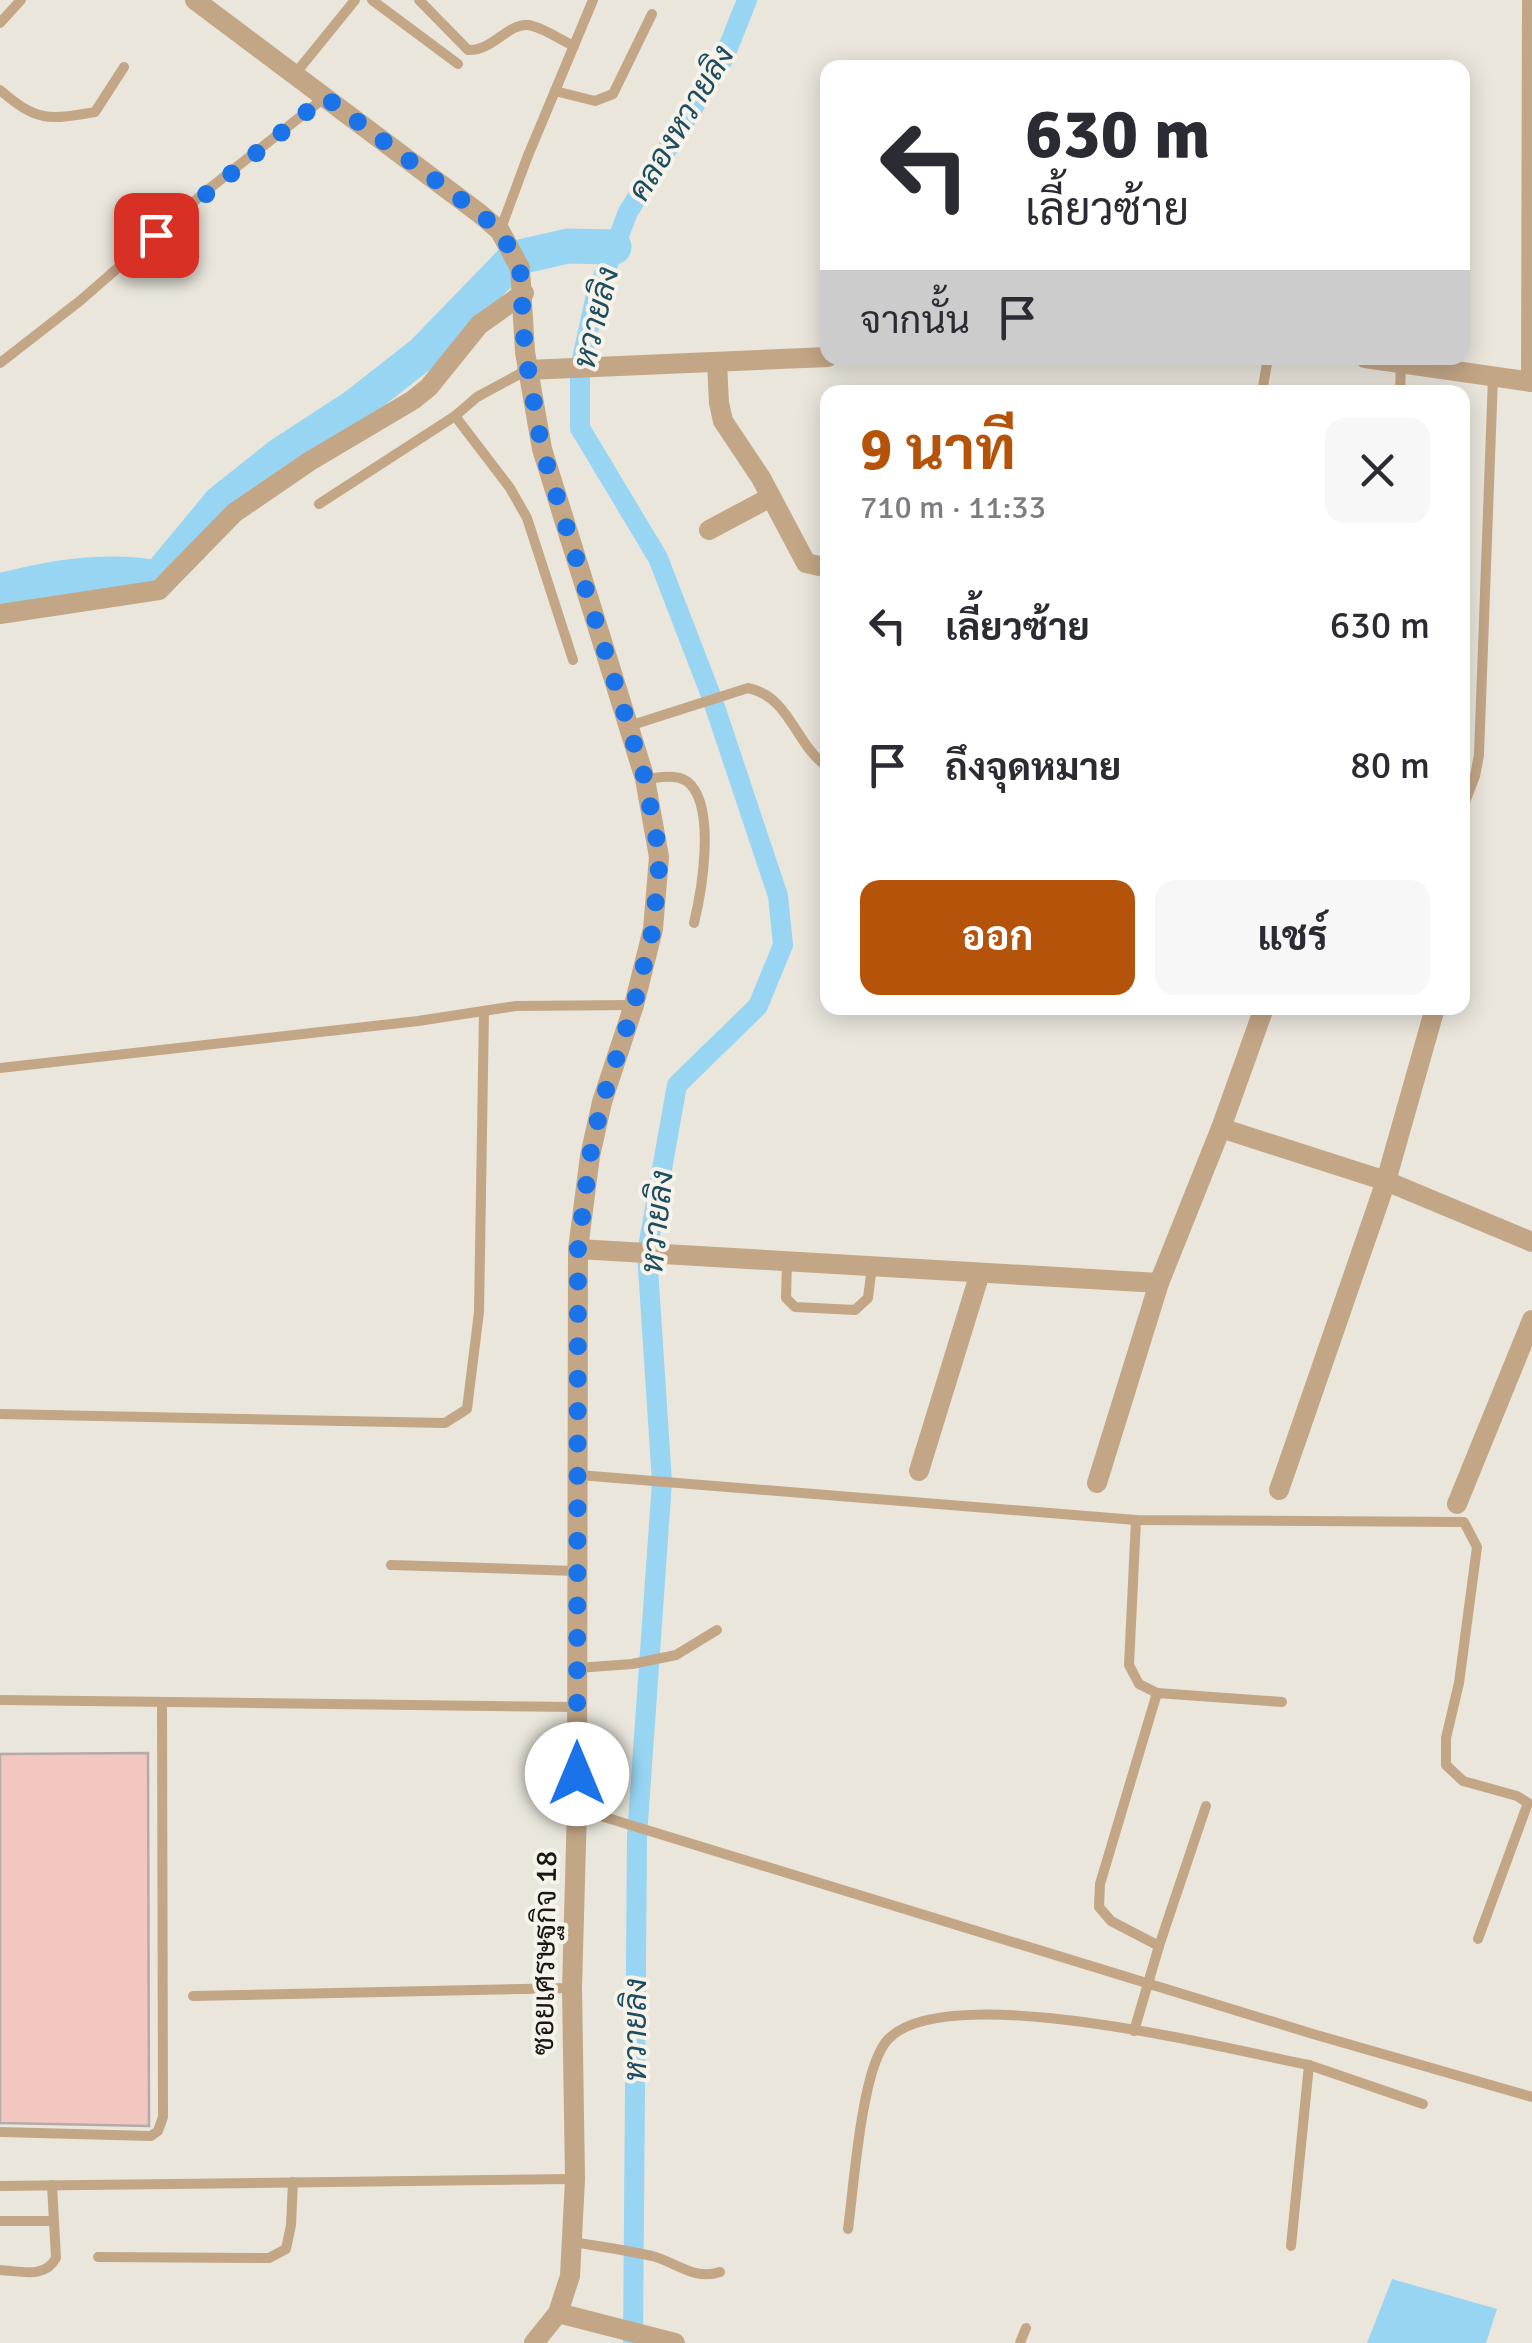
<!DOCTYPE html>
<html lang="th">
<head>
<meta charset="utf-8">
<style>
  :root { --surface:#fff; --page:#f7f7f7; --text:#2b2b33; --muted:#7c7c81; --accent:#b45309 }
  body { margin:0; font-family:Signika,Sarabun,sans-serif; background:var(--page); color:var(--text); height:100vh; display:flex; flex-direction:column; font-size:38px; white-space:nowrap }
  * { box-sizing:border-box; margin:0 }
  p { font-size:32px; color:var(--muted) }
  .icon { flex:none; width:55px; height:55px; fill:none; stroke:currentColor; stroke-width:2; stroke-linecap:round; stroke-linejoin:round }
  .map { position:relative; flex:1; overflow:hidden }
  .side { position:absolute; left:820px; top:385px; width:650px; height:630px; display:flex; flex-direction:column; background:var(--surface); border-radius:20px; box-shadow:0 5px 25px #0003 }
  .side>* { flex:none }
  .hud { position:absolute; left:820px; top:60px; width:650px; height:305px; border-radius:20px; box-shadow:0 5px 25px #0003; background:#fff; color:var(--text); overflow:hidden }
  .pin { position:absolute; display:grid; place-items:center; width:85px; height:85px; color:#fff; margin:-42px; border-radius:20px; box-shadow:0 5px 15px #0006 }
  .me { position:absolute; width:110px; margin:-55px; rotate:0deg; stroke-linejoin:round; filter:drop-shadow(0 0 8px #0008) }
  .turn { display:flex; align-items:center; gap:35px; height:210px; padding:0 40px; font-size:45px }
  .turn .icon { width:130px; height:130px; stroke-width:2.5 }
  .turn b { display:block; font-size:70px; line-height:85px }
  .then { display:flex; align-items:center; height:95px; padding:0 40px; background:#0003; gap:20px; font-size:38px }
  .round { display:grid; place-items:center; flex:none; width:105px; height:105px; border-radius:20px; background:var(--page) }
  .head { display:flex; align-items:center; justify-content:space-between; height:170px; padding:0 40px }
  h1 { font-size:60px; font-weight:700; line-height:75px; color:var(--accent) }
  .cta { display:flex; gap:20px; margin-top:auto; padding:20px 40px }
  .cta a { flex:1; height:115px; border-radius:20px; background:var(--accent); color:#fff; font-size:40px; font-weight:700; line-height:115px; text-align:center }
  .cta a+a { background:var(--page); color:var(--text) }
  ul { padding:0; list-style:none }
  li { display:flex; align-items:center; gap:30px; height:140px; padding:0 40px }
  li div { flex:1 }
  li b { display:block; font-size:38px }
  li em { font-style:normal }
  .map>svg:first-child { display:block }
</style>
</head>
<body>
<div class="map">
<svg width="1532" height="2343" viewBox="0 0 1532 2343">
  <rect width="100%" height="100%" fill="#eae6dc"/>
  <polygon fill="#98d5f3" points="1392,2279 1497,2309 1486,2343 1367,2343"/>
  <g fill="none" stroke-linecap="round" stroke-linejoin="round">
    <polyline stroke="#98d5f3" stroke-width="20" points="633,2343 637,1836 662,1482 647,1253 677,1085 758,1006 783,945 778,896 712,698 658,558 580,428 580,368 596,295 628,212 724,58 747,0"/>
    <path stroke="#98d5f3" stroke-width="35" d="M 0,591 C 51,577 106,568 158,578 L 220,503 L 279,456 L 354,407 L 423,353 L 515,258 L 568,246 L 614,247"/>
  </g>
  <polygon fill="#f2c7bf" stroke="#b6aaa8" stroke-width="2.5" points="148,1753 149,2126 0,2123 0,1754"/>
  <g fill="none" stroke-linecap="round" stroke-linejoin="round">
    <g stroke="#c3a686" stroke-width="10">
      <polyline points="372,0 458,64"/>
      <path d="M 419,0 L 468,50 C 493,51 508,23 528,25 C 543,27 560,40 574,46"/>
      <polyline points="0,23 21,0"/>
      <polyline points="295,74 355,0"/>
      <path d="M 0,90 C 37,122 48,120 95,112 L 124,67"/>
      <polyline points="555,91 595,101 613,94 652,14"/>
      <polyline points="500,231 527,158 593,0"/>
      <polyline points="0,363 81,300 205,192 324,98"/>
      <polyline points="1262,392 1268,358"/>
      <polyline points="1400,392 1401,364"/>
      <polyline points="455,416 510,488 527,518 573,660"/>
      <polyline points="319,504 455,416 477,397 527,370"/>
      <path d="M 629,726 L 748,688 C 791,697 795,746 828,767"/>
      <path d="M 645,779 C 659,778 680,772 691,785 C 715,812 702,890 694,923"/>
      <polyline points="1462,810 1475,776 1479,755 1493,377"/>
      <polyline points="0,1068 418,1021 516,1006 633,1005"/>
      <polyline points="787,1261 786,1298 795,1307 855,1310 868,1298 872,1266"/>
      <polyline points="0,1414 445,1423 467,1409 479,1312 484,1011"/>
      <polyline points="579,1475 1136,1520 1464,1522 1477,1547 1459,1683 1446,1738 1446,1765 1463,1781 1517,1796 1528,1803 1478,1939"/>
      <polyline points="1136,1520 1129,1665 1139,1684 1157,1693"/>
      <polyline points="391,1565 576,1571"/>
      <polyline points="577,1668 632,1664 676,1655 717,1630"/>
      <polyline points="0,1700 576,1707"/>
      <polyline points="578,1809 1313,2034 1532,2097"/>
      <polyline points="1159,1946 1206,1806"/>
      <polyline points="193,1996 571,1988"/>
      <polyline points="1134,2031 1159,1946 1111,1921 1099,1907 1100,1884 1157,1693 1282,1702"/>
      <polyline points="1309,2065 1423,2104"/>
      <polyline points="0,2132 151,2136 158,2131 163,2117 162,1702"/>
      <polyline points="0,2186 574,2179"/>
      <polyline points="0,2221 54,2221"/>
      <path d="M 848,2229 C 854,2185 861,2076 885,2043 C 936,1974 1231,2050 1309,2065 L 1291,2246"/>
      <path d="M 572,2242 C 599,2246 625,2250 652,2256 C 676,2262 694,2281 720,2272"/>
      <polyline points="98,2257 269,2258 286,2249 291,2225 293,2182"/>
      <path d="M 0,2270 C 21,2271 45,2279 56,2258 L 52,2185"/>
      <polyline points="1020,2343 1026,2328"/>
    </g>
    <g stroke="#c3a686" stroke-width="20">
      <polyline points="195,0 479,213 500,231 520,268 525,352 542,449 645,779 659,857 653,929 634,1005 602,1102 590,1156 578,1249 577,1808 572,1988 575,2179 570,2276 558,2313 534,2343"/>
      <polyline points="1365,358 1532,382"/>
      <polyline points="717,362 719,403 723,421 761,478 806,563 828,568"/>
      <polyline points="527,370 828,357"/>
      <polyline points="1531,382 1532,0"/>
      <polyline points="709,530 771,497"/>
      <polyline points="0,614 159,590 234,513 310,461 413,400 429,387 479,325 524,293"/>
      <polyline points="1221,1128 1386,1181 1532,1242"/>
      <polyline points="578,1249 1159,1283"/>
      <polyline points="919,1471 980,1273"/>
      <polyline points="1097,1483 1159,1283 1221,1128 1264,1008"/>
      <polyline points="1279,1490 1386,1181 1435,1008"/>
      <polyline points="1457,1504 1532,1320"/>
      <polyline points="558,2313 675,2343"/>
    </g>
  </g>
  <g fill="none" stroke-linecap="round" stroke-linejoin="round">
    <polyline stroke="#1a73e8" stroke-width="18" stroke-dasharray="0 32.4" points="156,235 325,97 479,213 500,231 520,268 525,352 542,449 645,779 660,857 653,929 634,1005 602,1102 590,1156 578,1249 577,1774"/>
  </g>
  <g text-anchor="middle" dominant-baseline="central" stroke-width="8" stroke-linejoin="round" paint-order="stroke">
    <g font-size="30" fill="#1a1815" stroke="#f7f3ea">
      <text transform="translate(545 1953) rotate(-89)">ซอยเศรษฐกิจ 18</text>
    </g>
    <g font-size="32" font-style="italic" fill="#1d4d61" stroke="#f7f3ea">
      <text transform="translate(681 123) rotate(-59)">คลองหวายลิง</text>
      <text transform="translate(596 318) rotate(-76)">หวายลิง</text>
      <text transform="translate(657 1222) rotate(-84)">หวายลิง</text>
      <text transform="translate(635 2030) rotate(-90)">หวายลิง</text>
    </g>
  </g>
</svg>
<div class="pin" style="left:156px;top:235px;background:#d93025"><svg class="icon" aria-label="arrive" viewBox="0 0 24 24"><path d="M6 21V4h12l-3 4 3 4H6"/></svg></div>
<svg class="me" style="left:577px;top:1774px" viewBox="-20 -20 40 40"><circle r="19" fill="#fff"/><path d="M0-13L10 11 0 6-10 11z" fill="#1a73e8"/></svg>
<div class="hud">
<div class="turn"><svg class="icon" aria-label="left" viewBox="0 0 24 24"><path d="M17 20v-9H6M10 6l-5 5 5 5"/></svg><div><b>630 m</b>เลี้ยวซ้าย</div></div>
<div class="then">จากนั้น<svg class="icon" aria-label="arrive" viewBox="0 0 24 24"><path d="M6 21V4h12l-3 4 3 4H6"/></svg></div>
</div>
<section class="side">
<div class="head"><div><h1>9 นาที</h1><p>710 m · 11:33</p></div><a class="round"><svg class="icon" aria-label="close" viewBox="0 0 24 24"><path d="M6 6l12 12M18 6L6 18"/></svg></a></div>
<ul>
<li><svg class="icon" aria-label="left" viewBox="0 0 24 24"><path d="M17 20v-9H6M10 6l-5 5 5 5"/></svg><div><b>เลี้ยวซ้าย</b></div><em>630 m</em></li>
<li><svg class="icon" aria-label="arrive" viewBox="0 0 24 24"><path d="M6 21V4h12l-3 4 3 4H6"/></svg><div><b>ถึงจุดหมาย</b></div><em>80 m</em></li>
</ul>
<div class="cta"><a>ออก</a><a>แชร์</a></div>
</section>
</div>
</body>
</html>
